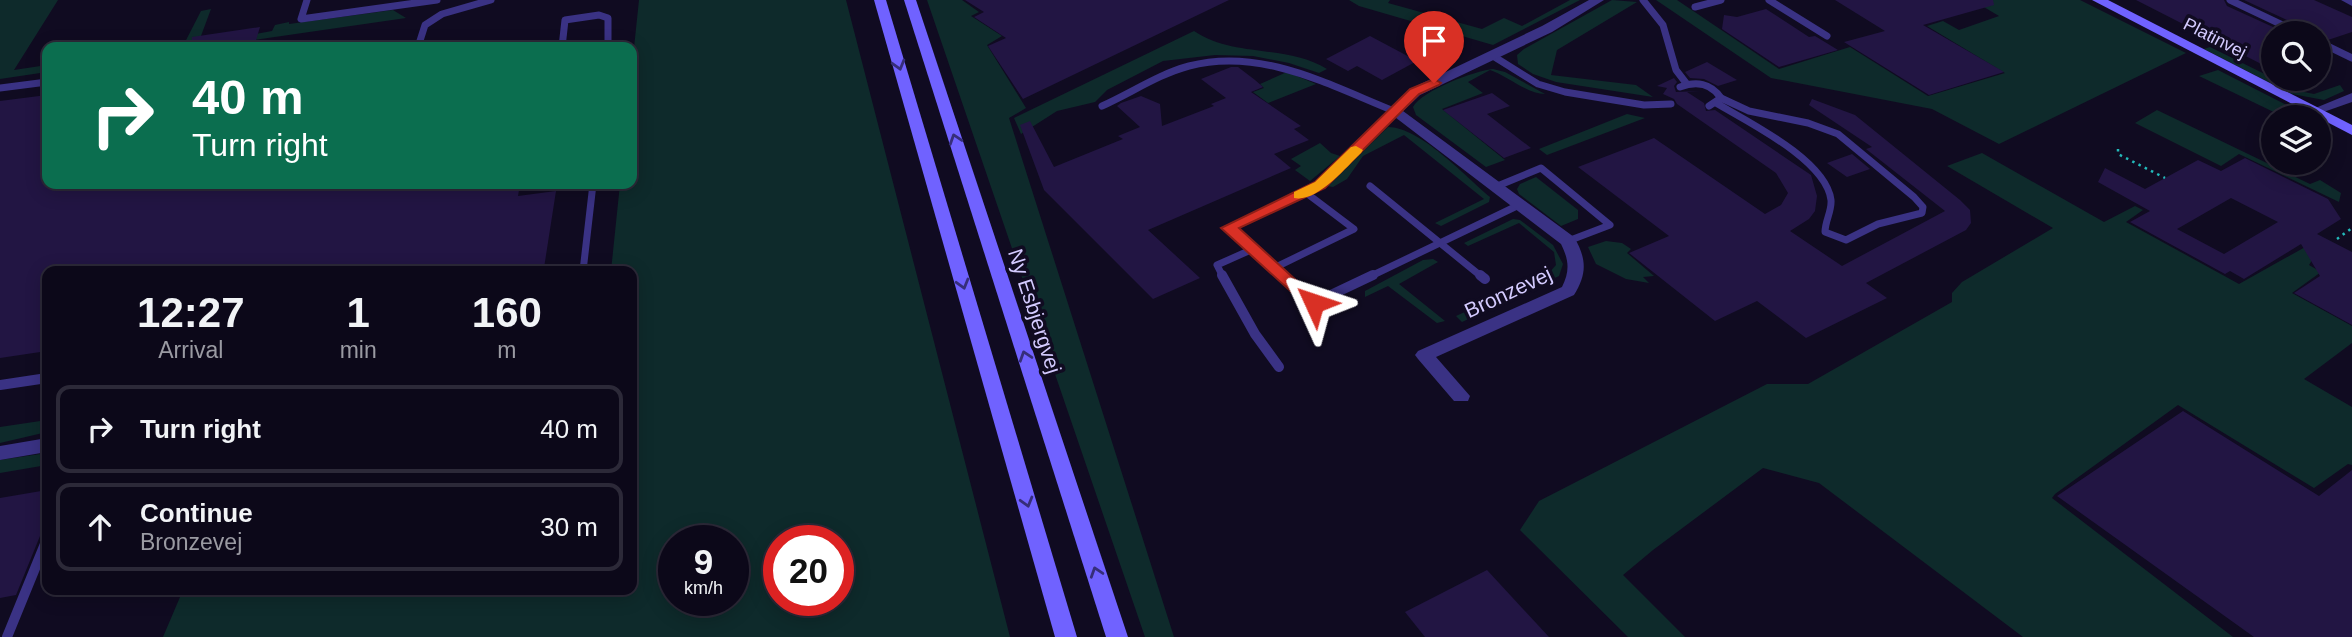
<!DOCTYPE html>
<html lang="en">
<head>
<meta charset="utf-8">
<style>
  :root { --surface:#0c0819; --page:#151122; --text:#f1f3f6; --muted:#9a9aa2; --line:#2c2938 }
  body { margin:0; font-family:Helvetica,sans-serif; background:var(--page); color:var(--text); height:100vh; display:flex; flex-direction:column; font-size:26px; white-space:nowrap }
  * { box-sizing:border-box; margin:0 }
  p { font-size:23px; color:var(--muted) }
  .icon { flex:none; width:38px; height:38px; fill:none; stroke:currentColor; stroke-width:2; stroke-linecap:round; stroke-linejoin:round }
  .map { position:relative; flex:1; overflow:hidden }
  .details { position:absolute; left:42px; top:266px; width:595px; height:329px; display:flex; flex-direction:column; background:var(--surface); border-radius:14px; box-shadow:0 4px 18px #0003,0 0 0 2px var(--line) }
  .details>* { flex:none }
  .guide { position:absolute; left:42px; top:42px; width:595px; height:147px; border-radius:14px; box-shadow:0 4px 18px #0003,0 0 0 2px var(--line); background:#0b6e4f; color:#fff; overflow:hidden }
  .buttons { position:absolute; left:2261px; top:21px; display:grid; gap:14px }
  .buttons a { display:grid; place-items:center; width:70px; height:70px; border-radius:50%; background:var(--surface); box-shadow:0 4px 18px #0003,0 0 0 2px var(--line); font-size:35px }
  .speed { position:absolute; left:658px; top:525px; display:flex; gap:14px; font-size:35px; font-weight:700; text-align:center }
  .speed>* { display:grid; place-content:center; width:91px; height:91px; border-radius:50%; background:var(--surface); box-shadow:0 4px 18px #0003,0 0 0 2px var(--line); line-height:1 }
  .speed small { font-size:18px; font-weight:400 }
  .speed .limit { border:10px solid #d22; background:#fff; color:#111 }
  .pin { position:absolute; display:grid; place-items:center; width:60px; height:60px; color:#fff; margin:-72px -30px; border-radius:50% 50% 50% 0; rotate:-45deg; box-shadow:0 0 7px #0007 }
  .pin .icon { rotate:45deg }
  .me { position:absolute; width:77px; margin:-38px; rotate:312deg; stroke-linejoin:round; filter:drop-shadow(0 0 5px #0008) }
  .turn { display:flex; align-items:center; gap:24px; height:147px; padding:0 35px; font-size:32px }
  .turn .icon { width:91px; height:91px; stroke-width:2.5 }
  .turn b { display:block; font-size:49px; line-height:60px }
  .eta { display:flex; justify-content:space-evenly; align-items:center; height:119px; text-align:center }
  .eta b { font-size:42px; font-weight:700; line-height:49px }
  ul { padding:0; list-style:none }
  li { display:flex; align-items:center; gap:21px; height:88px; margin:0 14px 10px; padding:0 21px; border:4px solid var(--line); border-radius:14px }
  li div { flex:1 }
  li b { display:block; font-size:26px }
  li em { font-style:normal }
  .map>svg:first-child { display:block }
</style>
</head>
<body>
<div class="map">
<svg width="2352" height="637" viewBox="0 0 2352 637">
  <rect width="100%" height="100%" fill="#100b21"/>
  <g fill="#0e2a2b" fill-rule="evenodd">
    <polygon points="0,0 58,0 14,70 47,65 47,72 0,79"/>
    <path d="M 639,0 L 846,0 L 1010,637 L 163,637 L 183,590 L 632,590 L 632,271 L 611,271 L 620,184 L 632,184 L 632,67 ZM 674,541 L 733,541 L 733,600 L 674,600 ZM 779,541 L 838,541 L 838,600 L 779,600 Z"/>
    <polygon points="927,0 962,0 979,12 971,16 1002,36 987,45 1026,108 1009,118 1174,637 1145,637"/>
    <polygon points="1349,0 1390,0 1388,3 1482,29 1504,18 1522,26 1570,0 1580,0 1493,45 1359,6"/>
    <polygon points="1612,0 1637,2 1557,50 1551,75 1636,85 1653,97 1556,82 1533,74 1518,64 1517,55 1524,49"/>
    <polygon points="1656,0 1677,0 1779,69 1850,47 1928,96 2005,73 1927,26 1943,21 1959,30 1999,16 1972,0 2080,0 2186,53 1999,144 1932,109 1771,78"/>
    <polygon points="211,9 198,44 272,31 275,25 289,22 289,24 393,10 406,18 206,47 173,47 183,46 201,11"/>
    <path d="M 1194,31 C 1234,58 1286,44 1327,69 L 1319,73 L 1289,63 L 1253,56 L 1215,55 L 1163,61 L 1107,90 L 1095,102 L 1057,111 L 1021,134 L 1014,118 Z"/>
    <polygon points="2210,47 2299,91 2314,94 2340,85 2344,91 2324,100 2292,94 2204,49"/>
    <path d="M 1493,69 L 1505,72 L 1545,94 C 1527,94 1508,76 1490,70 L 1468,82 L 1483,93 L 1442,109 L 1505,160 L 1486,167 L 1416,115 L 1413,107 C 1423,90 1474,71 1493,69 Z"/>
    <polygon points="2218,70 2310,117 2284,117 2199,76"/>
    <polygon points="1287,72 1316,84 1268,103 1253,92 1264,88 1260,84"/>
    <polygon points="2157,110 2310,184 2320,180 2341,193 2339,202 2239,154 2221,166 2135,123"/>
    <polygon points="1627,114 1645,118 1547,155 1539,149"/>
    <path d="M 1388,127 C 1420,127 1465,176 1490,197 L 1489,202 L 1441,226 L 1435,223 L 1484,199 L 1404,135 L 1363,156 L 1347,179 L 1333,187 L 1320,185 L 1333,181 Z"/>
    <polygon points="1320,143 1331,153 1340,156 1310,181 1295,170 1301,166 1291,159"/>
    <polygon points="1982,153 2104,222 2135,206 2143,210 2126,222 2239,284 2307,246 2317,252 2309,265 2321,272 2292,293 2352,326 2352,343 2304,379 2352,407 2352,465 2348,464 2314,488 2178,405 2055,494 2052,498 2233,637 2023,637 1819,483 1763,468 1653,550 1623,575 1685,637 1628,637 1520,530 1539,501 1767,384 1808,384 1952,302 1952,293 1962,282 2053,228 1947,166"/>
    <polygon points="1536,177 1578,210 1578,219 1561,226 1519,194 1517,189 1520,184"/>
    <polygon points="1513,219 1520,220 1553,245 1563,264 1559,276 1462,322 1456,316 1548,274 1556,265 1554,252 1519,223 1468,246 1464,243"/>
    <polygon points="1606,241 1622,243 1631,249 1627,253 1654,276 1643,277 1649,283 1626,279 1596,264 1588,247"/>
    <polygon points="1433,259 1438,262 1399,284 1445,321 1437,323 1388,286 1365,297 1365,291 1423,260"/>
    <polygon points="47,420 47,432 0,443 0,427"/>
    <polygon points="47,453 47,465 0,473 0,460"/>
  </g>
  <g fill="#221543" fill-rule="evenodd">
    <polygon points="965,0 1229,0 1023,99 988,46 1006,38 974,17 984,12"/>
    <polygon points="1835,0 1993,0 1994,5 1923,25 2004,72 1929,95 1844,42 1885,31"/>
    <polygon points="2136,0 2224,0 2227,6 2273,27 2273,70"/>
    <polygon points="2244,0 2314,0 2352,17 2352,32 2328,40 2319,36 2319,33 2306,33 2302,27"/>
    <polygon points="1766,9 1809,37 1815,36 1838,50 1779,67 1722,29 1724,15 1737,17"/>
    <polygon points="260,27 254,47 192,47 192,37"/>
    <polygon points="1370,36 1417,61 1382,80 1357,66 1348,71 1326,59"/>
    <polygon points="1707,62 1737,80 1718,86 1704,79 1690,78 1685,72"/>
    <polygon points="1231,67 1238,67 1255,80 1263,87 1251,92 1301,126 1294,129 1309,140 1274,154 1291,168 1148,230 1200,278 1153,299 1044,190 1020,125 1030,121 1054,167 1123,139 1118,136 1140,127 1117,106 1121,103 1141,96 1160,104 1162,126 1214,106 1211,104 1226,98 1201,79"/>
    <polygon points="1674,78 1677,82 1674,86 1676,92 1701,91 1687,92 1704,103 1706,111 1715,110 1811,175 1817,196 1815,211 1809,219 1790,231 1842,266 1945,211 1866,149 1872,147 1809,105 1812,99 1855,115 1960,200 1970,210 1971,223 1966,230 1866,283 1887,298 1806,338 1757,301 1715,321 1629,253 1669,236 1578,167 1654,138 1765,214 1781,205 1788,193 1776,173 1677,104 1674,99 1663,94 1667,88 1657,86"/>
    <polygon points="1492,93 1510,106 1487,114 1531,148 1504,158 1443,110"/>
    <polygon points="47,95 47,184 520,184 518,196 556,191 544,268 524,271 47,271 47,351 0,358 0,101"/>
    <polygon points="1852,154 1870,169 1847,177 1827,163"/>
    <path d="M 2245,158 L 2328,199 L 2341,219 L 2317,234 L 2352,252 L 2352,325 L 2294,293 L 2320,276 L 2301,244 L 2244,279 L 2230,271 L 2225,274 L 2130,222 L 2150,211 L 2098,182 L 2105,168 L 2145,189 L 2198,160 L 2221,171 ZM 2231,198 L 2278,222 L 2224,254 L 2177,229 Z"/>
    <polygon points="2183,411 2319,496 2352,470 2352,637 2254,637 2057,496"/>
    <polygon points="47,490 47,532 40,536 16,595 0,598 0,498"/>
    <polygon points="1487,570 1549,637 1425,637 1405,612"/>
  </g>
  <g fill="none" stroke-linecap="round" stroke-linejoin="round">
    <g stroke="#23baba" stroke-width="2.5" stroke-dasharray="2.5 4.5" stroke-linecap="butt">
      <polyline points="2118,149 2118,154 2165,178"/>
      <polyline points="2337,239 2352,228"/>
    </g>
    <g stroke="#3a3284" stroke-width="7">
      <polyline points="307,0 301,19 437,0"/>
      <polyline points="1643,0 1663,25 1676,70 1686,83"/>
      <polyline points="1769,0 1827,36"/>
      <polyline points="2230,0 2299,33"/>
      <polyline points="1695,7 1721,0"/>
      <polyline points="2319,42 2352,58"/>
      <polyline points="418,47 425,25 442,14 491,0"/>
      <polyline points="562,47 565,20 599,15 608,18 608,47"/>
      <polyline points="1493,56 1538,84 1565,92 1644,105 1671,104"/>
      <path d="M 1680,87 C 1696,81 1711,83 1721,98 L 1709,106"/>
      <polyline points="0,88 47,82"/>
      <path d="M 1716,103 C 1748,122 1826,160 1831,200 C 1832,211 1825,221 1825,232 L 1846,240 L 1878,224 L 1922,213 L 1923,207 L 1914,197 L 1838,134 L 1808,123 L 1749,111 L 1721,98"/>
      <path d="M 1102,106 C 1131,93 1159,74 1189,66 C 1261,47 1329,85 1394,111 L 1320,185 L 1229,228 L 1284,277"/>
      <polyline points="1370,186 1482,277"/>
      <polyline points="1495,187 1541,168 1610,225 1568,241"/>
      <polyline points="1274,268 1354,229 1305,192"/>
      <polyline points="583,271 593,184"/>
      <polyline points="1223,277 1217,265 1253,249"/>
      <polyline points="1369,277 1519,205"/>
    </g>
    <g stroke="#3a3284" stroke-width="10">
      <polyline points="1222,275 1255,334 1279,367"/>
      <polyline points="1282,275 1314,303 1373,275"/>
      <polyline points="1480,275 1485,279"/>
      <polyline points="0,385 47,378"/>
      <polyline points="7,637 47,539"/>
    </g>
    <g fill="#3a3284" fill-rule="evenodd">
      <path d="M 1589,0 L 1604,0 L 1552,32 L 1420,95 L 1403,111 L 1574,237 C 1587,259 1587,274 1574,295 L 1436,357 L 1470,396 L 1468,401 L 1454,401 L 1418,359 L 1415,355 L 1418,351 L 1562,287 C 1570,271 1569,260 1561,244 L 1387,111 L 1410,89 L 1542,26 Z"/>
      <polygon points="2341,0 2352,0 2352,6"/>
      <polygon points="2352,93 2352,102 2315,115 2308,111"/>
      <polygon points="47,438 47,452 0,460 0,446"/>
    </g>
    <g fill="#7062ff" fill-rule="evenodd">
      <polygon points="874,0 886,0 1077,637 1055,637"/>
      <polygon points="904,0 916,0 1128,637 1106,637"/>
      <polygon points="2092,0 2108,0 2352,125 2352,135"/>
    </g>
  </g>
  <defs><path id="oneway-chevron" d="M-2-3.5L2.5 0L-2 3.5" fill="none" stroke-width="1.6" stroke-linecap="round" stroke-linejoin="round" transform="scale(1.75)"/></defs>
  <g stroke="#362e7a">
    <use href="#oneway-chevron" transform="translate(899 65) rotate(74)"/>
    <use href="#oneway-chevron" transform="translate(955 139) rotate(-108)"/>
    <use href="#oneway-chevron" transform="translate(963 284) rotate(74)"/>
    <use href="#oneway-chevron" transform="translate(1025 356) rotate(-108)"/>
    <use href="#oneway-chevron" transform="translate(1027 502) rotate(74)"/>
    <use href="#oneway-chevron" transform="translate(1096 572) rotate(-108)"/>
  </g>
  <polygon fill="#d93025" stroke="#8d1f18" stroke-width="2" points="1434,79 1441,83 1439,85 1419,94 1325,188 1239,228 1321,303 1319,307 1308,307 1221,228 1315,182 1410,89"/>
  <path fill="#f59e0b" d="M 1356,146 L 1363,150 L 1361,153 C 1346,167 1317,203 1294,198 L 1294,192 L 1315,182 L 1351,147 Z"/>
  <g text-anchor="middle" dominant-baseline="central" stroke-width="7" stroke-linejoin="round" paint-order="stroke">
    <g font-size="18" fill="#d4cbff" stroke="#100b21">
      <text transform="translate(2215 38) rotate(27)">Platinvej</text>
    </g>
    <g font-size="21" fill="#d4cbff" stroke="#100b21">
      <text transform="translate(1508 292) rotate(-25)">Bronzevej</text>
      <text transform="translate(1035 311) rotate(72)">Ny Esbjergvej</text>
    </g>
  </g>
</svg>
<div class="buttons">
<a><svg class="icon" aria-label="search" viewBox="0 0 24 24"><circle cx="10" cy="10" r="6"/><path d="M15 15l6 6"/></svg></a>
<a><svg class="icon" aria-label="layers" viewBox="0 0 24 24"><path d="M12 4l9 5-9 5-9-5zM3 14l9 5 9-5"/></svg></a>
</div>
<div class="speed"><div>9<small>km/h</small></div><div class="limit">20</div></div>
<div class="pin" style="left:1434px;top:83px;background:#d93025"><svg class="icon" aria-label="arrive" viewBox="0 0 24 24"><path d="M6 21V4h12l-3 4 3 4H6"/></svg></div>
<svg class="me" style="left:1314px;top:303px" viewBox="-20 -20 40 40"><path d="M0-17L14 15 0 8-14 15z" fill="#d93025" stroke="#fff" stroke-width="4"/></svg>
<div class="guide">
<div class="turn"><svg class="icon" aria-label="right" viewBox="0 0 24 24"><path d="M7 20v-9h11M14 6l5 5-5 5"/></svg><div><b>40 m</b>Turn right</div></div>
</div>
<section class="details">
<div class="eta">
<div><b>12:27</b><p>Arrival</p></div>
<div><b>1</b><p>min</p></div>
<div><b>160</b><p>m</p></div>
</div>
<ul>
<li><svg class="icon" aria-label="right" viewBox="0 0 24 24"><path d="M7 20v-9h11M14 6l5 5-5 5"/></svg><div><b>Turn right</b></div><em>40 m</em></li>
<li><svg class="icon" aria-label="ahead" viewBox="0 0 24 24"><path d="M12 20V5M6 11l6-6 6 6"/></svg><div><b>Continue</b><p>Bronzevej</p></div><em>30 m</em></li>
</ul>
</section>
</div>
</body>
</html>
